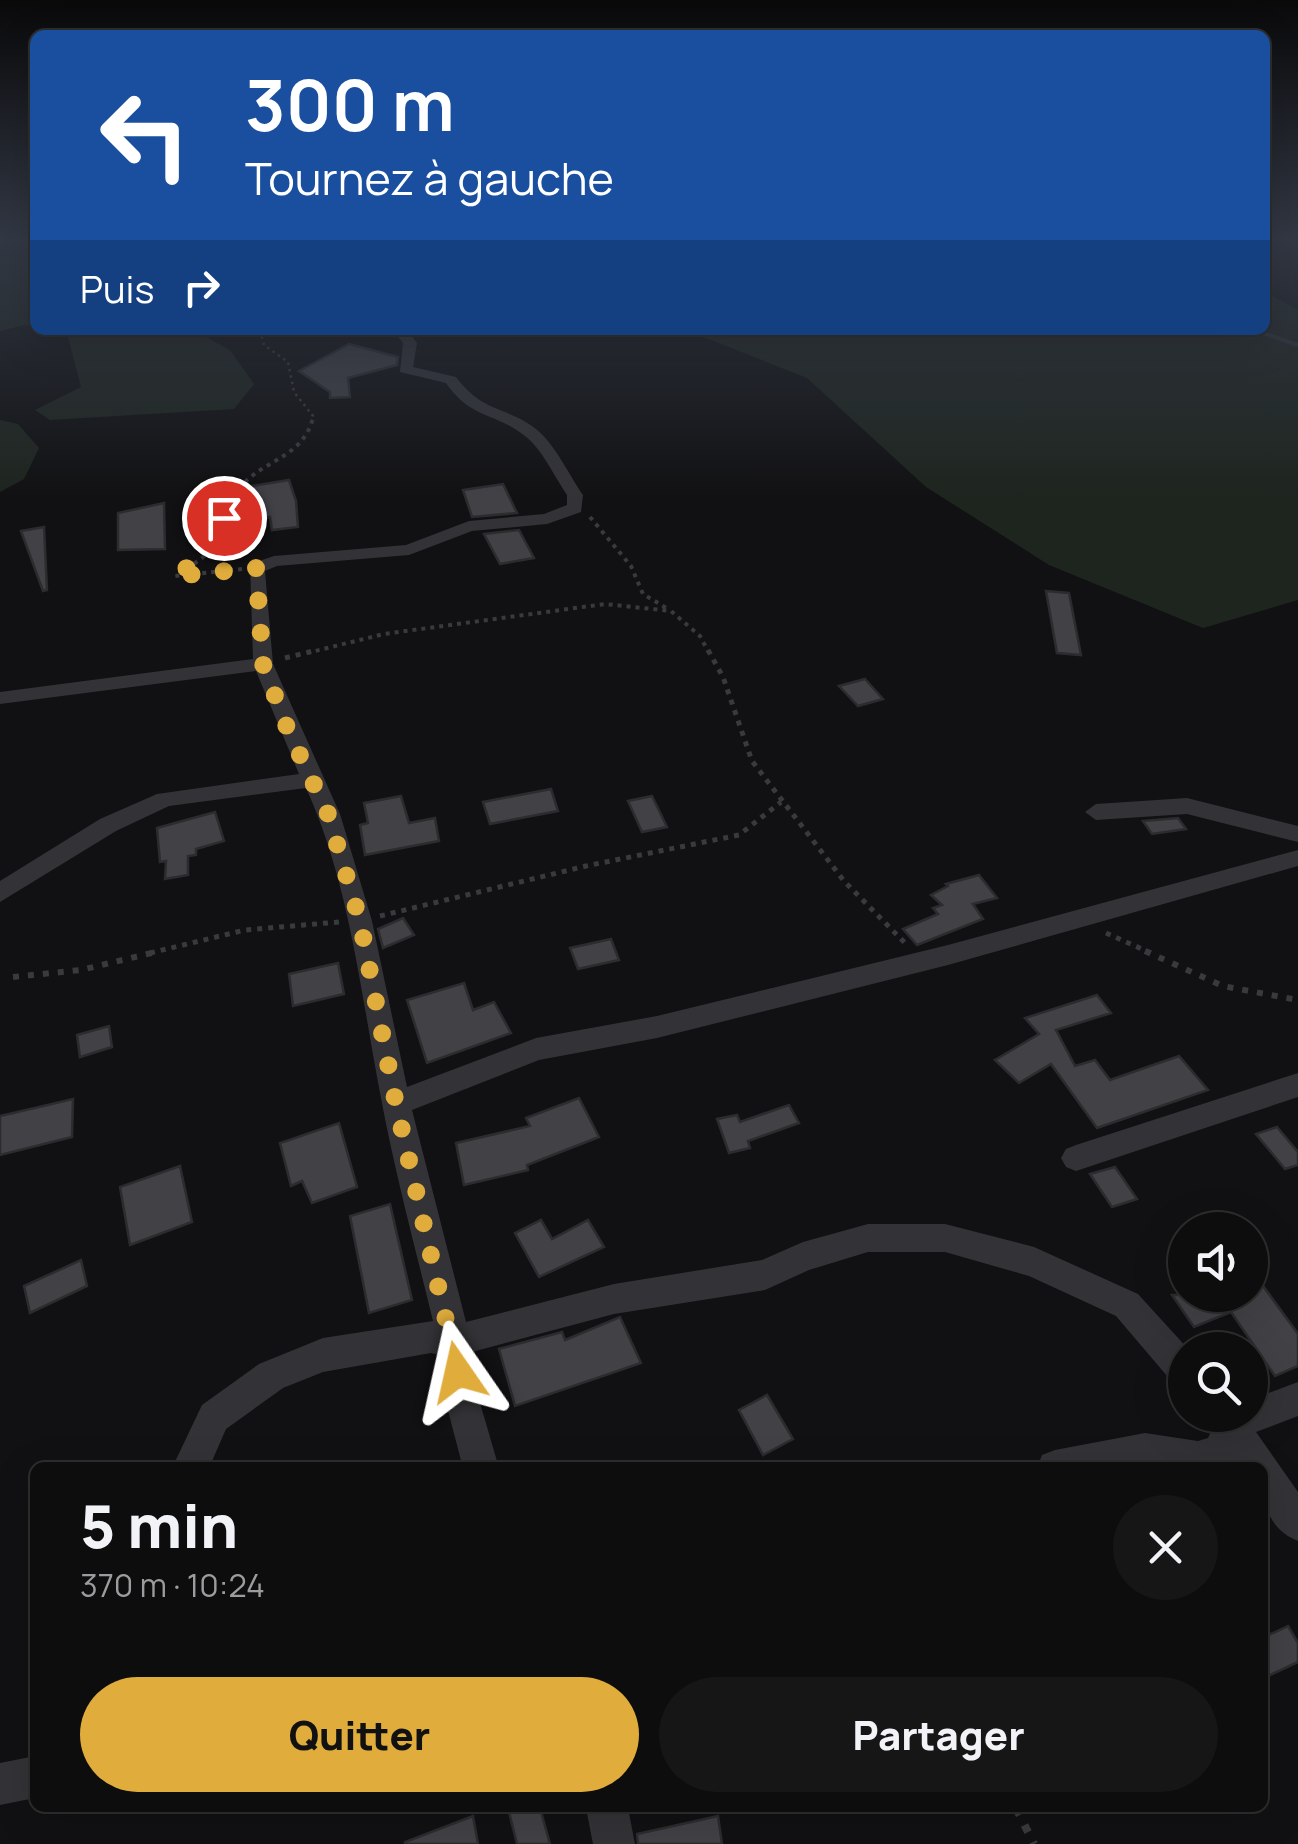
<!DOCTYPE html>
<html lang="fr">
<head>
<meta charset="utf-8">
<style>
  :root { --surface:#0d0d0e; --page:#161617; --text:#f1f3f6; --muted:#9a9c9e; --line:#2d2d2e; --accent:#e0ac3c }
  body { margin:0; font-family:Manrope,sans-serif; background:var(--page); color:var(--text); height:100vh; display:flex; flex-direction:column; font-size:38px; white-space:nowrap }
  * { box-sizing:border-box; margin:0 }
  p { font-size:32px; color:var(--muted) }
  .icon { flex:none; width:55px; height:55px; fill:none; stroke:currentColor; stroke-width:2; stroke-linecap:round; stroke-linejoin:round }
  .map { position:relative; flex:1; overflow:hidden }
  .drawer { position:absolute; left:30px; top:1462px; width:1238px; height:350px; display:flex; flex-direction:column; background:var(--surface); border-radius:15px; box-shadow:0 10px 40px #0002,0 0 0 2px var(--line) }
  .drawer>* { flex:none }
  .banner { position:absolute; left:30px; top:30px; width:1240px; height:305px; border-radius:15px; box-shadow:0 10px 40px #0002,0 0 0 2px var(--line); background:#1a4fa0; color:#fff; overflow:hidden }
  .controls { position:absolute; left:1168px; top:1212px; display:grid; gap:20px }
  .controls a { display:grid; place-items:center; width:100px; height:100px; border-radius:50%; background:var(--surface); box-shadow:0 10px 40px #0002,0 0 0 2px var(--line); font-size:50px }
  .pin { position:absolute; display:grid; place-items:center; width:85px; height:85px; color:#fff; margin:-42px; border:5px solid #fff; border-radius:50%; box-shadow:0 2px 10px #0007 }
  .me { position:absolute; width:110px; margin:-55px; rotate:349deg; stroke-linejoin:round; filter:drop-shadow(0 0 8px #0008) }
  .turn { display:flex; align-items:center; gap:35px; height:210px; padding:0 50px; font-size:45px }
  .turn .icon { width:130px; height:130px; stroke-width:2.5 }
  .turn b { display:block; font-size:70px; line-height:85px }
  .then { display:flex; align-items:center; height:95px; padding:0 50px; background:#0003; gap:20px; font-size:38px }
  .round { display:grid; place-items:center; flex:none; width:105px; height:105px; border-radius:52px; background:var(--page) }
  .overview { display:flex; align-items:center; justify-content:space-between; height:170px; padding:0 50px }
  h1 { font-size:60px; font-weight:800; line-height:75px }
  .primary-button { display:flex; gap:20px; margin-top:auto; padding:20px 50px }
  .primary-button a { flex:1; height:115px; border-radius:60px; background:var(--accent); color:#111; font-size:40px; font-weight:800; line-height:115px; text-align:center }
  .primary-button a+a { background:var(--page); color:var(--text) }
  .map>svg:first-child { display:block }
</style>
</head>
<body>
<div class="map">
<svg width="1298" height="1844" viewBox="0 0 1298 1844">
  <rect width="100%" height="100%" fill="#111113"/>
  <g fill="#1e251f">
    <polygon points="0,240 35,240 35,328 25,325 0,331"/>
    <polygon points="1265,292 1298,310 1298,600 1203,628 1049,565 926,487 807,378 686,330 1265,330"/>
    <polygon points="43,330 193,330 230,350 254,384 234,409 50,420 35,410 81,387 68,337"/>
    <polygon points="0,420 18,424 39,448 24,479 0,492"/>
  </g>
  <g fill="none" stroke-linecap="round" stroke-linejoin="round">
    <polyline stroke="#2c343a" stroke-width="4" points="1254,330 1298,345"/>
  </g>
  <g fill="#414146" stroke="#2c2c2f" stroke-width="2.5">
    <polygon points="349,344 398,357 397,365 348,378 350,397 330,398 330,392 299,371"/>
    <polygon points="289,480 296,501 298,527 272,530 270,517 258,519 252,486"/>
    <polygon points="503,484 517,513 472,517 463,490"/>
    <polygon points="164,503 165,549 118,550 118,513"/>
    <polygon points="44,527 47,590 43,591 21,531"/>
    <polygon points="519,530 534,558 500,564 484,534"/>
    <polygon points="1046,591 1069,593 1081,655 1057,653"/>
    <polygon points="865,679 883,699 858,706 839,686"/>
    <polygon points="551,789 558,811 490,824 483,802"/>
    <polygon points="401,796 409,823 435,818 439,841 365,855 360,825 368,823 364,803"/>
    <polygon points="652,796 667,827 642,832 628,801"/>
    <polygon points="215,812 224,841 196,849 196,855 188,856 188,875 165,879 166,861 160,862 157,828"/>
    <polygon points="1178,818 1186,829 1152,834 1143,821"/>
    <polygon points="979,875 997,898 973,904 983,919 917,945 903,929 938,914 933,908 942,905 931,895 948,886 946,884"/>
    <polygon points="403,918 414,935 383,948 378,929"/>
    <polygon points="611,939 619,960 578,969 570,948"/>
    <polygon points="338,963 344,994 293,1006 289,974"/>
    <polygon points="464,983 473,1010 494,1002 511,1033 427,1063 407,1000"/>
    <polygon points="1097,995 1111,1013 1056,1030 1075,1066 1095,1060 1110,1080 1179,1056 1208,1090 1097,1128 1051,1064 1019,1083 995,1060 1039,1034 1025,1018"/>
    <polygon points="109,1026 112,1047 80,1057 77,1035"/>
    <polygon points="579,1098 599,1137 527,1165 528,1170 464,1185 456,1143 530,1126 526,1118"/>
    <polygon points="73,1099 72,1137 0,1155 0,1116"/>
    <polygon points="789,1105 799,1123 748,1141 750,1148 729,1153 717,1119 737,1115 740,1122"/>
    <polygon points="339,1123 357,1187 312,1203 302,1181 291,1186 280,1143"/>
    <polygon points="1277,1127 1298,1152 1298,1165 1285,1169 1256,1134"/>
    <polygon points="180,1166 192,1222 130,1245 120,1187"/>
    <polygon points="1115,1167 1137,1199 1112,1207 1090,1174"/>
    <polygon points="390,1204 412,1300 369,1313 350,1216"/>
    <polygon points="541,1220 552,1239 588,1220 604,1247 539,1277 515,1233"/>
    <polygon points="81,1260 87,1286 30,1313 24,1286"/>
    <polygon points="1250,1268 1298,1334 1298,1366 1275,1376 1231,1312 1194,1327 1172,1295 1250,1295"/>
    <polygon points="620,1317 641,1363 515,1406 499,1349 562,1332 565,1340"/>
    <polygon points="767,1395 793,1439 763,1455 739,1410"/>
    <polygon points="1288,1626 1298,1643 1298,1662 1262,1679 1262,1638"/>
    <polygon points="508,1808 540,1808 550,1844 517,1844"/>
    <polygon points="473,1816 478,1844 405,1844 405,1842"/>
    <polygon points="718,1816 722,1844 638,1844 637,1834"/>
  </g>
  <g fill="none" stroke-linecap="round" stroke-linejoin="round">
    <polyline stroke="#393a3e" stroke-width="2.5" stroke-dasharray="2.5 4" stroke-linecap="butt" points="260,330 264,345 288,362 294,392 313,416 312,420"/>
    <g stroke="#393a3e" stroke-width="4" stroke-dasharray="4 5" stroke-linecap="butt">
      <polyline points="590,517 631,566 643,594 668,609"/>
      <path d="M 242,569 L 175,576 C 194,564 217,551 225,528 C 230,514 231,497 242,485 C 266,459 303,457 313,418"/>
      <polyline points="307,653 384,634 605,604 671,611 700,636 709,653"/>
    </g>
    <g stroke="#393a3e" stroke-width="5" stroke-dasharray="5 6" stroke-linecap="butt">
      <polyline points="708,650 723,677 752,761 844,881 905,943"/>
      <polyline points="285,658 317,650"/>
      <polyline points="380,916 586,866 739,835 781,802"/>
      <polyline points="1106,933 1151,953"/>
      <polyline points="150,953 245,930 339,922"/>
    </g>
    <g stroke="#393a3e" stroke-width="6" stroke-dasharray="6 9" stroke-linecap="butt">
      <polyline points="1145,951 1223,986 1298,1000"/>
      <polyline points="13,977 81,970 160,951"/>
    </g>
    <polyline stroke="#393a3e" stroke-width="8" stroke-dasharray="8 11" stroke-linecap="butt" points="1016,1808 1034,1844"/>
    <g fill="#333337" fill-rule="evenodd">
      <path d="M 393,330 L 407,330 L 417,343 L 413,367 L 456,377 C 483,413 504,405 536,429 C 555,444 569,475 583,495 L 581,512 L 547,524 L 472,531 L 409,555 L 277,566 L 265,571 L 273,664 L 340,814 L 372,921 L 407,1087 L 536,1038 L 657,1016 L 948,945 L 1298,850 L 1298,866 L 948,965 L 657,1038 L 539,1060 L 412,1110 L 466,1322 L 614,1284 L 762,1260 L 803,1242 L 868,1224 L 945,1224 L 1034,1247 L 1138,1294 L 1189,1350 L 1185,1350 L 1185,1388 L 1173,1383 L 1116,1316 L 1029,1276 L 945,1252 L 868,1252 L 809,1270 L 765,1290 L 614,1314 L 472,1352 L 480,1403 L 499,1468 L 463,1468 L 446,1403 L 439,1355 L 431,1353 L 323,1372 L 283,1388 L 226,1429 L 209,1468 L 172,1468 L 202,1405 L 259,1364 L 323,1338 L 433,1321 C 415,1247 395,1173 381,1098 C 361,996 350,884 306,788 L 169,806 L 116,831 L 0,902 L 0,881 L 100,819 L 157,794 L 299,774 L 256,671 L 0,704 L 0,692 L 253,659 L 250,564 L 274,556 L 406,545 L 469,521 L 544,514 L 567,505 L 567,495 C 554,476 542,449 525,436 C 493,411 472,420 446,383 L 400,372 L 403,343 Z"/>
      <polygon points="1187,798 1298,826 1298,842 1187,814 1096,820 1085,812 1096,804"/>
      <polygon points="1298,1073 1298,1097 1076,1171 1066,1167 1061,1158 1066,1149 1076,1145"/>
      <path d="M 1298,1382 L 1298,1416 L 1256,1432 L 1298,1492 L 1298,1541 C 1265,1528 1262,1498 1262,1468 L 1238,1468 L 1235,1462 L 1226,1468 L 1037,1468 L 1042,1455 L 1055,1450 L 1145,1433 L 1198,1441 L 1208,1438 L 1212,1429 L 1206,1415 L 1250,1415 L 1250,1400 Z"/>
      <polygon points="35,1756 35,1798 0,1805 0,1763"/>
      <polygon points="586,1808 628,1808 635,1844 593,1844"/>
    </g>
  </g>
  <linearGradient id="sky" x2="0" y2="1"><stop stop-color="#09090a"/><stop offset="0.48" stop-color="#323844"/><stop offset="1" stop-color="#323844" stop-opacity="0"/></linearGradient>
  <rect width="1298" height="498" fill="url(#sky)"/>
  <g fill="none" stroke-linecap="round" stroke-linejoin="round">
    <path stroke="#e0ac3c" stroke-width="18" stroke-dasharray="0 32.4" d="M 224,518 C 221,546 197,562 174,576 L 256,568 L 263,664 L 288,730 L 328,814 L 360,921 L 396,1104 L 458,1372"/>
  </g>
</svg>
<div class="controls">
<a><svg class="icon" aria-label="sound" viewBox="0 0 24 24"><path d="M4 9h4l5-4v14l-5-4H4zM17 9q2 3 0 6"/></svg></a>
<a><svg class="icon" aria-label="search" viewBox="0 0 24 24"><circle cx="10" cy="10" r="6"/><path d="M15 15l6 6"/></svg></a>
</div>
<div class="pin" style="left:224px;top:518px;background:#d93025"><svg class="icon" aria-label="arrive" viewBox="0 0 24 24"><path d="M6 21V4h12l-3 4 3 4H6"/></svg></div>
<svg class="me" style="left:458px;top:1372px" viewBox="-20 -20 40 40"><path d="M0-17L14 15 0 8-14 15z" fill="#e0ac3c" stroke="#fff" stroke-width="4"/></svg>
<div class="banner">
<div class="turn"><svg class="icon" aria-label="left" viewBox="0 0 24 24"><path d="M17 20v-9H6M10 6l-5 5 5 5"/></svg><div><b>300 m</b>Tournez à gauche</div></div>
<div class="then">Puis<svg class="icon" aria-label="right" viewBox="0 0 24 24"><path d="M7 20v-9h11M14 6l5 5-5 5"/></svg></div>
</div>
<section class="drawer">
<div class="overview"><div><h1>5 min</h1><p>370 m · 10:24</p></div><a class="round"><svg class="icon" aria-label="close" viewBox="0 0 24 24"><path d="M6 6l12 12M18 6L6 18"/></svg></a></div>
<div class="primary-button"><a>Quitter</a><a>Partager</a></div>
</section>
</div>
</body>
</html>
